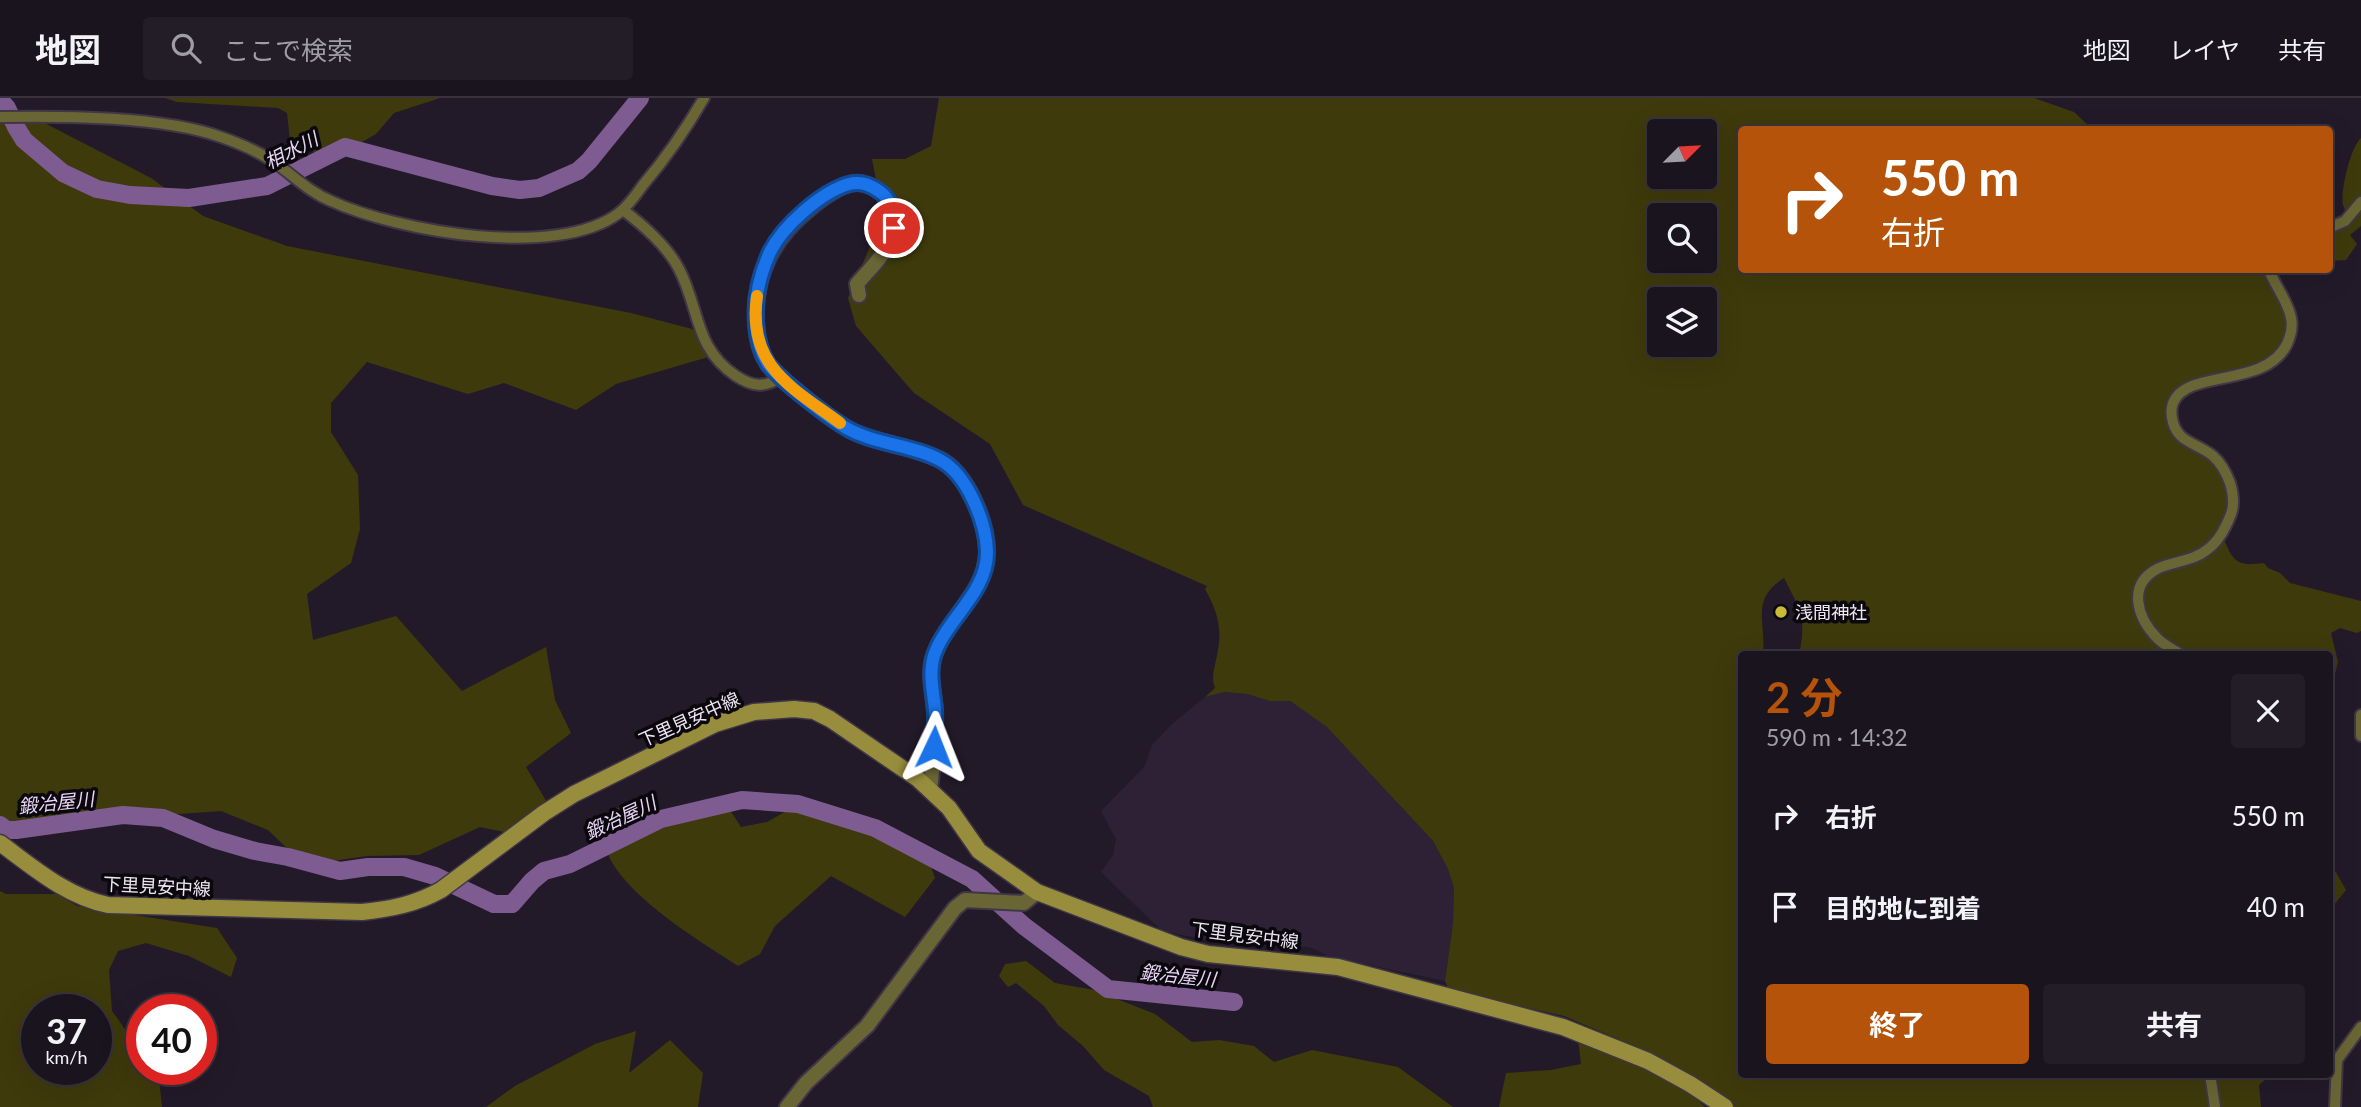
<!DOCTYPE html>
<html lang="ja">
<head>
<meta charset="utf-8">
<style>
  :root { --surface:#1a141f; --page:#231d28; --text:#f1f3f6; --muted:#9f9ea4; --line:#38333d; --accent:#b45309 }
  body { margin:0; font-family:Lato,"Noto Sans JP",sans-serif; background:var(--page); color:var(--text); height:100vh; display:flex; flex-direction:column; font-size:26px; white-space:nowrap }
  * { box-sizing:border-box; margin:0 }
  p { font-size:23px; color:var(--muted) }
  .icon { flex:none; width:38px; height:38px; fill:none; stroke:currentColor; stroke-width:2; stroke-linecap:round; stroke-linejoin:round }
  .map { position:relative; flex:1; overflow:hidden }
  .details { position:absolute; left:1738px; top:553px; width:595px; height:427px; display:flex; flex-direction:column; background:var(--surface); border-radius:7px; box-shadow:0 7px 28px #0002,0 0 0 2px var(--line) }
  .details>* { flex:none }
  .top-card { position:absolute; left:1738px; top:28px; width:595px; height:147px; border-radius:7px; box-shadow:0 7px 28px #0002,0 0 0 2px var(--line); background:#b45309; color:#fff; overflow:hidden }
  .needle { width:46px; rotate:66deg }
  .fabs { position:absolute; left:1647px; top:21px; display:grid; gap:14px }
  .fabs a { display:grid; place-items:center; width:70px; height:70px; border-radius:7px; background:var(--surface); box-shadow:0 7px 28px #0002,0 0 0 2px var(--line); font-size:35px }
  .speed { position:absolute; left:21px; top:896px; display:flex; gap:14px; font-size:35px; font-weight:700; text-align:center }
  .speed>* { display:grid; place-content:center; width:91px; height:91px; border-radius:50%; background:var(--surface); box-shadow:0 7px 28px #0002,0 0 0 2px var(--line); line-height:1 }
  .speed small { font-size:18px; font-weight:400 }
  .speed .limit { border:10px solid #d22; background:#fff; color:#111 }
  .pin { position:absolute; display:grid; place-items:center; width:60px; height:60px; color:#fff; margin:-30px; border:4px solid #fff; border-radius:50%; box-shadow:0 2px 7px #0007 }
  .me { position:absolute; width:77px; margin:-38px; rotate:2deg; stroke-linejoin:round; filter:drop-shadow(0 0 5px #0008) }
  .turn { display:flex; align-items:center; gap:24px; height:147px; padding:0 28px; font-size:32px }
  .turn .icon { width:91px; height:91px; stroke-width:2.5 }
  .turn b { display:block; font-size:49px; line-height:60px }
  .round { display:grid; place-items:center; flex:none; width:74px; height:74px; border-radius:7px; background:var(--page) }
  .overview { display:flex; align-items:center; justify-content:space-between; height:119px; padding:0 28px }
  h1 { font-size:42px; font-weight:700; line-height:52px; color:var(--accent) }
  .button { display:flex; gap:14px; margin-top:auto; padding:14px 28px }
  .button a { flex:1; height:80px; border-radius:7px; background:var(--accent); color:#fff; font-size:28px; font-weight:700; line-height:80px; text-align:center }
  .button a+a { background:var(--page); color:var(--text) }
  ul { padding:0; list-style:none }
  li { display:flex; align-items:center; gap:21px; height:91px; padding:0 28px }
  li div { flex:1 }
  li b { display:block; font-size:26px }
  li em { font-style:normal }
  header { display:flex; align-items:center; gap:42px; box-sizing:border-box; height:98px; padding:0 35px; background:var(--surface); border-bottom:2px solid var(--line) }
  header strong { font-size:33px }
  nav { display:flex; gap:38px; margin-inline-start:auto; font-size:24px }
  .search { width:490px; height:63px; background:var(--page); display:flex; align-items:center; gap:18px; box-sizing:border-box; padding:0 24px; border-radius:7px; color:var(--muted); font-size:26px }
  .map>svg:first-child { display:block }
</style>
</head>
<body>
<header>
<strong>地図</strong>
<div class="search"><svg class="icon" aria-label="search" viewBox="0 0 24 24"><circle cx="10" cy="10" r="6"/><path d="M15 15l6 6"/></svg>ここで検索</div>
<nav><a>地図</a><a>レイヤ</a><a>共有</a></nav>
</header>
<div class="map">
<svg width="2361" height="1009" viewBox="0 0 2361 1009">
  <rect width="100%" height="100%" fill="#231a29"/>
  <polygon fill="#2e2136" points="1225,594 1247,596 1270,603 1289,603 1327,628 1433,743 1448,771 1454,790 1453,825 1445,883 1327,858 1315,851 1308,849 1213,843 1162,833 1101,774 1113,757 1116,741 1101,713 1145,668 1152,647 1171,627 1205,599"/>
  <g fill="#3f3a0c" fill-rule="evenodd">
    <polygon points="165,0 440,0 394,15 376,36 346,53 318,54 291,51 287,15 278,10 177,4"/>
    <path d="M 939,0 L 2034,0 L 2074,14 L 2092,31 L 1741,32 L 1741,172 L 2267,172 L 2285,212 L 2289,233 L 2272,260 L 2173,300 L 2173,334 C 2203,355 2243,379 2222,422 C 2217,433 2211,445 2200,452 C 2174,470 2135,454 2133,502 L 2173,556 L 1799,556 C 1807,522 1800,511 1784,480 C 1750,501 1766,523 1763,556 L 1741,556 L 1741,976 L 2206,977 L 2210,1009 L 1734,1009 L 1651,955 L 1564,918 L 1449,892 L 1445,883 L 1453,825 L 1454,790 L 1448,771 L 1433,743 L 1327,629 L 1290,603 L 1270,603 L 1247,596 L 1225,594 L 1205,599 L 1215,590 C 1211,579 1214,573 1216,562 C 1223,533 1219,516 1205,491 L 1207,488 L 1023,407 L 990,346 L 914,295 L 856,228 L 848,200 L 883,118 L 872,61 L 905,61 L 931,48 ZM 1659,33 L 1704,33 L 1704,79 L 1659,79 ZM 1659,117 L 1704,117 L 1704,163 L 1659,163 ZM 1659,201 L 1704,201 L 1704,247 L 1659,247 Z"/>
    <polygon points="0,2 151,80 203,118 287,148 631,215 692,231 722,255 616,286 576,312 504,285 468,296 367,264 331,305 331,334 358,377 360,431 351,465 307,496 313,542 396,518 462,593 546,549 555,602 571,635 526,669 548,706 509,735 480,729 419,757 367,758 325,764 290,753 268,732 221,713 164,717 124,714 16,730 0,723"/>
    <path d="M 2361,40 L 2361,128 L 2350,137 L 2357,146 L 2346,162 L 2329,163 L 2329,132 L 2351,122 C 2349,118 2344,111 2343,107 C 2340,93 2351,48 2361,40 Z"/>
    <path d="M 2223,439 C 2233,463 2236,469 2264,465 L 2268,470 L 2280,475 L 2290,485 L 2361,503 L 2361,533 L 2357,535 L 2340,530 L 2331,535 L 2338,564 L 2333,584 L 2329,585 L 2329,556 L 2185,556 L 2164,539 L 2145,518 L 2140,495 L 2149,480 Z"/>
    <path d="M 716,703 L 730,712 L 741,729 L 767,724 L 804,703 L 835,716 L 883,731 L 927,758 L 935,780 L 905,819 L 831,778 L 775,828 L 760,856 L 738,868 C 702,844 581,775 607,721 C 610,715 619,710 623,706 L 648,713 L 678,715 Z"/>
    <polygon points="2329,756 2334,757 2334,771 2346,792 2329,813"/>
    <path d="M 0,793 L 6,796 L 57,796 L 77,808 L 217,830 L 237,860 L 231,879 L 189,858 L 146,845 L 118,853 L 109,872 L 112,913 L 142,955 L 142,971 L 153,971 L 159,980 L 162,1009 L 0,1009 ZM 37,912 L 96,912 L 96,971 L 37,971 Z"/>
    <polygon points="1026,863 1055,885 1094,892 1155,916 1192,944 1219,942 1254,948 1274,964 1312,952 1398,969 1453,1009 1153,1009 1149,998 1104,972 1083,948 1058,927 1044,908 1016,885 1008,889 999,878 1005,866"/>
    <polygon points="636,933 629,975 670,942 703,975 698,1009 486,1009 515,988 595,946"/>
    <polygon points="1578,941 1680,986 1705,1009 1499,1009 1506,975 1551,972 1581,966"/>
    <polygon points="2214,977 2270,977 2259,987 2261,1009 2219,1009"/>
  </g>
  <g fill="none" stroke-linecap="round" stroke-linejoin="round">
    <g stroke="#7e5c92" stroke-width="18">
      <polyline points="0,2 7,10 16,29 24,42 63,75 97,91 130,97 189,100 267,88 345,49 492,88 520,92 539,90 578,73 589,63 640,0"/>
      <polyline points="0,727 6,732 16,732 123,717 163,720 214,741 255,753 288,759 340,773 368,769 404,769 435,778 494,806 512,806 532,783 544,773 570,766 661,721 742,702 798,706 875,730 972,781 1024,828 1108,891 1234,904"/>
    </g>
    <g stroke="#3f3745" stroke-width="14">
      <g id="minor">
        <path d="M 0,19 C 64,18 162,18 221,39 C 241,46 262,55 278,67 C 296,80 311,95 331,103 C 397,133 557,162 619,115 C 629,107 636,97 643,87 C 666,60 686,31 704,0"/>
        <path d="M 623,112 C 642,126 668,149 679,171 C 700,211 694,250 736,278 C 753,289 765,290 781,279"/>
        <polyline points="2329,130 2345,123 2361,104"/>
        <path d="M 2180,556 C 2173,551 2164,547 2158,541 C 2137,520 2126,486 2159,470 C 2175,463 2194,463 2208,451 C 2219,443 2226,429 2231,416 C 2235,405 2233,395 2230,385 C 2226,374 2221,365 2213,358 C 2196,344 2176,345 2172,320 C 2171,314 2171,310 2173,305 C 2187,270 2265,291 2287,246 C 2291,237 2293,229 2291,220 C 2288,203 2275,188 2269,172"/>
        <polyline points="2361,617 2361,638"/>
        <polyline points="2210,976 2215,1009"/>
        <polyline points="2335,1009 2337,962 2361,929"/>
      </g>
    </g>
    <g stroke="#3f3745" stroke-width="18">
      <g id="tertiary">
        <path d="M 859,197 L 857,186 C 866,175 880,162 887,149 C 892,139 897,125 894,114 C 889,95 867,81 849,86 C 834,91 821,101 809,111 C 774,139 755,176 756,220 C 756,235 759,253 768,266 C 780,282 832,322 850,332 C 877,346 915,348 941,362 C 967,376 987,424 987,453 C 987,492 951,518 937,550 C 925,575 935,593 935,618 C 935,642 933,667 930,692"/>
        <polyline points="787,1009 806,985 867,928 955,810 965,802 1024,805 1037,794"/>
      </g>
    </g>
    <g stroke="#3f3745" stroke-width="19">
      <path id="secondary" d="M 0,745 C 34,770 66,798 108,807 L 362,814 C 391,811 416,806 441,792 L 544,715 L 574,696 L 715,626 L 754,614 L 794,611 L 814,613 L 830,621 L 918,681 L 949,710 L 979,753 L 1037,794 L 1181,849 L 1208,856 L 1338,869 L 1563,929 L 1648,963 L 1690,986 L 1725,1009"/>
    </g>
    <use href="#minor" stroke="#6a6535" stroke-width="10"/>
    <use href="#tertiary" stroke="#6a6535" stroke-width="14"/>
    <use href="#secondary" stroke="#978d3c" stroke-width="16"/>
  </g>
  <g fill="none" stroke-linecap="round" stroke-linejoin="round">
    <g stroke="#114b97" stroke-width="18">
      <path id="route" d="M 894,130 C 894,115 892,102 879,93 C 870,87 861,83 849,86 C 821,94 783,128 770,154 C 760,176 754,201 756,225 C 757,239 760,254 768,266 C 780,282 831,322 850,332 C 878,347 913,347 940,362 C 967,376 986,424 987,453 C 988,492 951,518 937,550 C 927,571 933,590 935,612 C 936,624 934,637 934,649"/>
    </g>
    <use href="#route" stroke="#1a73e8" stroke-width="12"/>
    <path stroke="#f59e0b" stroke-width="12" d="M 757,198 C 747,268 791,289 840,325"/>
  </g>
  <circle fill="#c9ba3a" stroke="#0a070d" stroke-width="2.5" cx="1781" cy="514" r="7"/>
  <g text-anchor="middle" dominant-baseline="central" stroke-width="7" stroke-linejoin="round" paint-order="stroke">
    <g font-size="18" fill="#ece6f1" stroke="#0a070d" text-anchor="start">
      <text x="1795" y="514">浅間神社</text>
    </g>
    <g font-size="18" fill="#ece6f1" stroke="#0a070d">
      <text transform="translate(689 621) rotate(-24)">下里見安中線</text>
      <text transform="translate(157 788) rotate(3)">下里見安中線</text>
      <text transform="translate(1245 837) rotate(7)">下里見安中線</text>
    </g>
    <g font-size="19" font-style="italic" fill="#e9d6f6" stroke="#0a070d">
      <text transform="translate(291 52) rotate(-27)">相水川</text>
      <text transform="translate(56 704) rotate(-6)">鍛冶屋川</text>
      <text transform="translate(620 719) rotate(-25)">鍛冶屋川</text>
      <text transform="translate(1178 877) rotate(6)">鍛冶屋川</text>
    </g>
  </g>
</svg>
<div class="fabs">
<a><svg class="needle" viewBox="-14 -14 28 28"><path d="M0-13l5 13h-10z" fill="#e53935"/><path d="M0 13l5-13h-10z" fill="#9f9ea4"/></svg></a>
<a><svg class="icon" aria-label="search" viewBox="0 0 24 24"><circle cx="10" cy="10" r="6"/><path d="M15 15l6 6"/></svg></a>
<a><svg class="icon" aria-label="layers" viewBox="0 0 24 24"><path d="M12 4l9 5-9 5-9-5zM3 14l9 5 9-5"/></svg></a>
</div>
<div class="speed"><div>37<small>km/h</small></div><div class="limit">40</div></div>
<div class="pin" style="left:894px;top:130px;background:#d93025"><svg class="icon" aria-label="arrive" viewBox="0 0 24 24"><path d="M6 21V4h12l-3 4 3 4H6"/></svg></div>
<svg class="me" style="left:934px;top:649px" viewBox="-20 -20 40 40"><path d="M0-17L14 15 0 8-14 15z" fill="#1a73e8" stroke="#fff" stroke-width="4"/></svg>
<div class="top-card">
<div class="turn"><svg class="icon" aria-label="right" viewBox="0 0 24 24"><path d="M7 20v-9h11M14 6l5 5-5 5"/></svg><div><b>550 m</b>右折</div></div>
</div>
<section class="details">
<div class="overview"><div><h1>2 分</h1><p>590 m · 14:32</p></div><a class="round"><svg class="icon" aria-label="close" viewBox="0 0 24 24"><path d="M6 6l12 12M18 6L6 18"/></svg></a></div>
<ul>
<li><svg class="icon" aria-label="right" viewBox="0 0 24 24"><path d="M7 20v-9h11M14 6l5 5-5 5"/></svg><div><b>右折</b></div><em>550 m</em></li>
<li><svg class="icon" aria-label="arrive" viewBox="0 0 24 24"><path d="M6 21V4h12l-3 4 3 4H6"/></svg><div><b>目的地に到着</b></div><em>40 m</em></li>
</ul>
<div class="button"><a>終了</a><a>共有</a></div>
</section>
</div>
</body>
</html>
